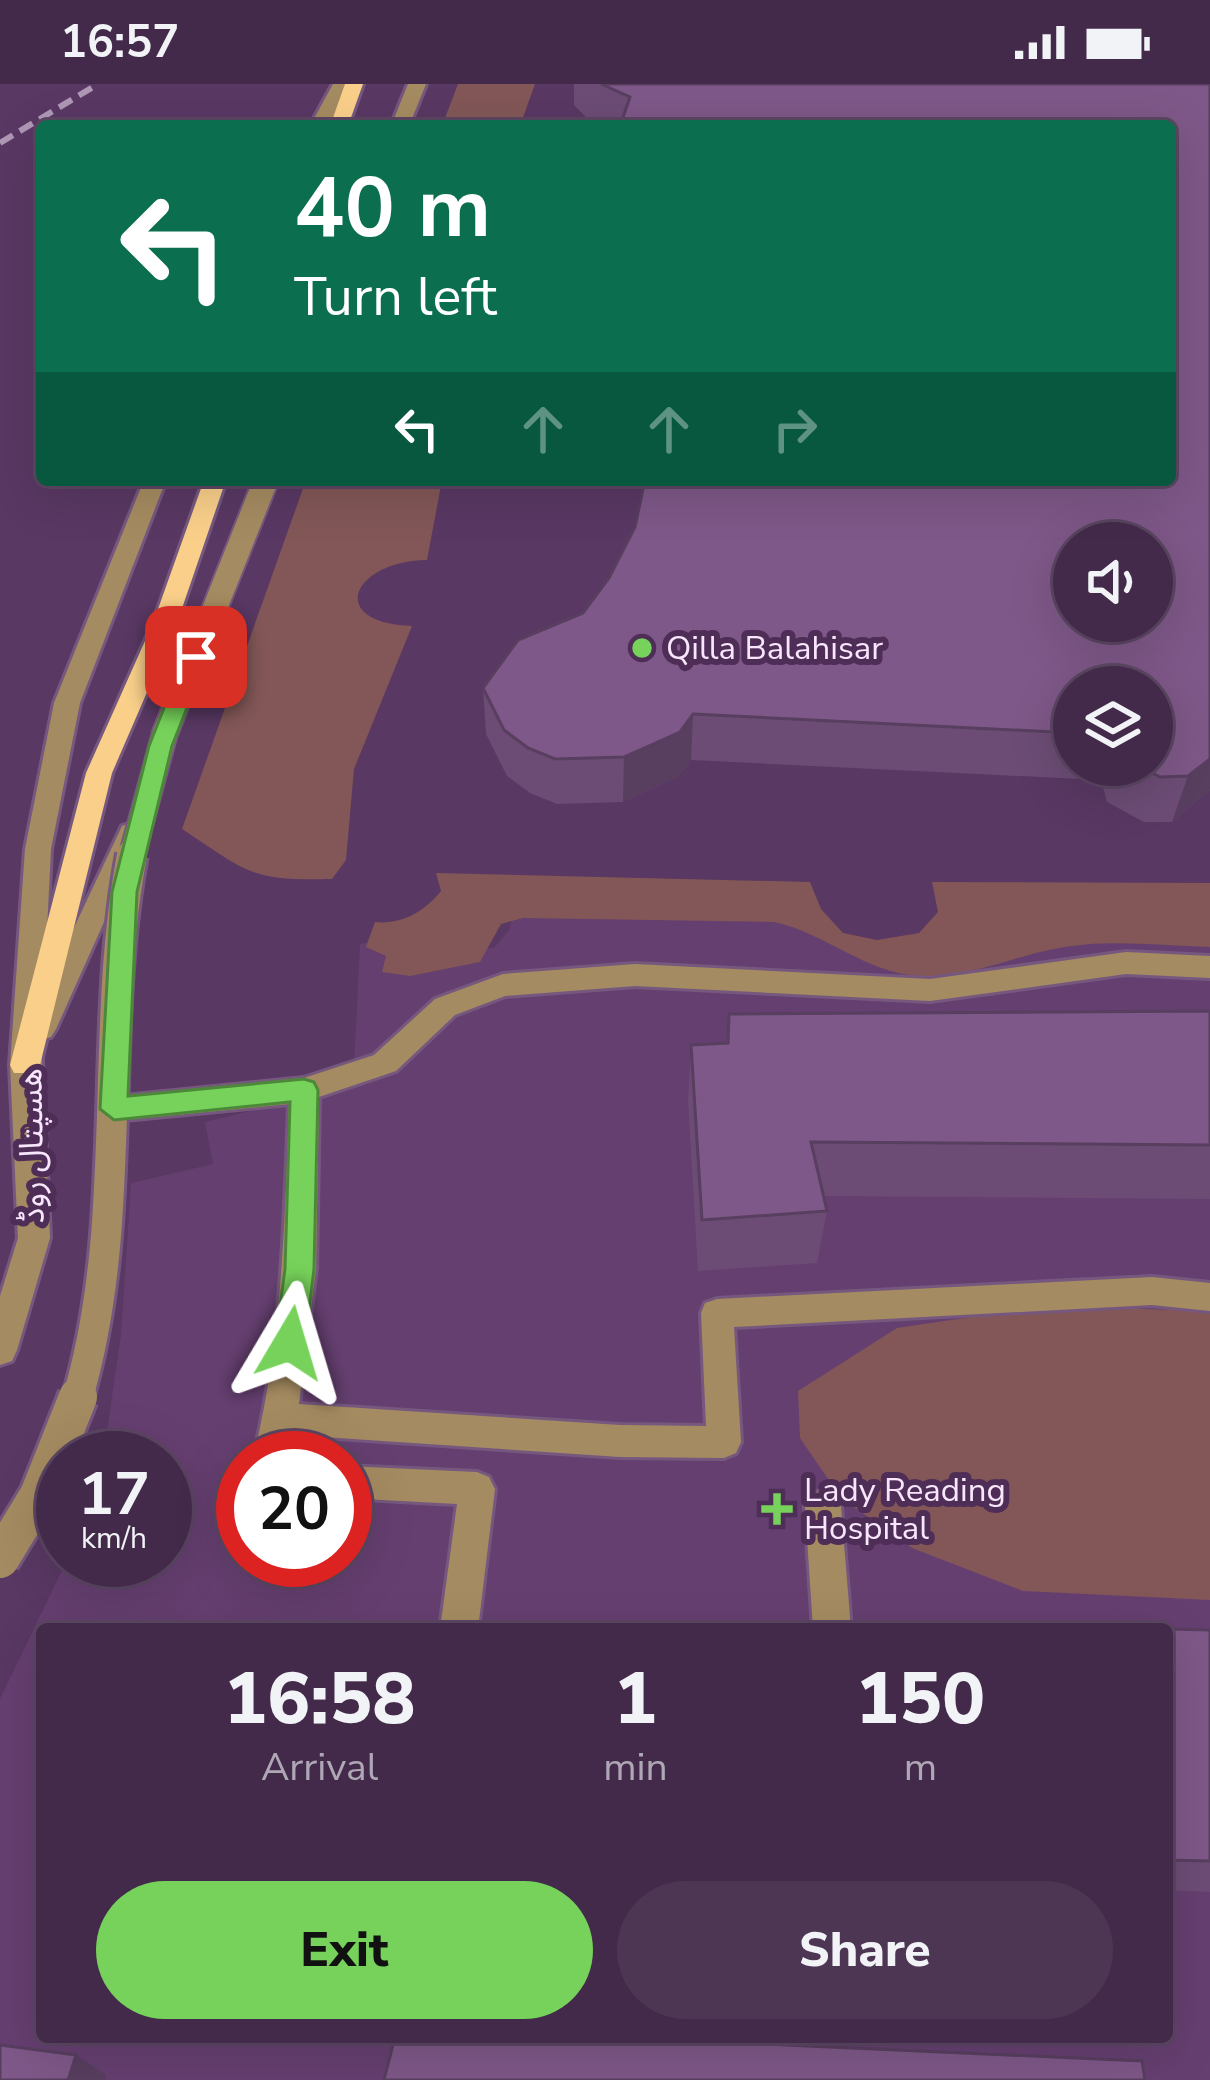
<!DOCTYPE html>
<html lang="en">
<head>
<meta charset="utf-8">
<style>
  :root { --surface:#432a4a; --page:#4d3654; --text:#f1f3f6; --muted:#afa7b5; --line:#5b4662; --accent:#76d25a }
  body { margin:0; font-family:"Nunito Sans","Noto Sans Arabic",sans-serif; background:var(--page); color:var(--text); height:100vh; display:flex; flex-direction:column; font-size:45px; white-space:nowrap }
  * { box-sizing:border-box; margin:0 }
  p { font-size:39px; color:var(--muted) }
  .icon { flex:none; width:66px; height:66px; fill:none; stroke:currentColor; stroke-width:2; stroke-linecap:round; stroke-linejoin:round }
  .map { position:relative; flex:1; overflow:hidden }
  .details { position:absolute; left:36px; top:1539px; width:1137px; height:420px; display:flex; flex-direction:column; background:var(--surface); border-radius:12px; box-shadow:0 12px 48px #0002,0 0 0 3px var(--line) }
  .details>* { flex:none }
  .hud { position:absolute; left:36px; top:36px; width:1140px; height:366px; border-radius:12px; box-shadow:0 12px 48px #0002,0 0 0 3px var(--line); background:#0b6e4f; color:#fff; overflow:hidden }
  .buttons { position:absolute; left:1053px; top:438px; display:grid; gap:24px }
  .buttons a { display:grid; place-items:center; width:120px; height:120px; border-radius:50%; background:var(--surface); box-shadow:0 12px 48px #0002,0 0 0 3px var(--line); font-size:60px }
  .speed { position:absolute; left:36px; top:1347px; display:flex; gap:24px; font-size:60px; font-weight:700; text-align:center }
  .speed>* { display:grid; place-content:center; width:156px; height:156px; border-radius:50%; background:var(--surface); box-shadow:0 12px 48px #0002,0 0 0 3px var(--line); line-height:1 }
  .speed small { font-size:30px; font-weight:400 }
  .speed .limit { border:18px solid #d22; background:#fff; color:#111 }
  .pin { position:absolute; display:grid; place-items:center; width:102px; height:102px; color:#fff; margin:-51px; border-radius:24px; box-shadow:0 6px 18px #0006 }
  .me { position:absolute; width:132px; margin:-66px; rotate:7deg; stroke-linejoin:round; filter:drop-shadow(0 0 9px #0008) }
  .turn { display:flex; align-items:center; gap:42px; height:252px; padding:0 60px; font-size:54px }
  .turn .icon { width:156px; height:156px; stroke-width:2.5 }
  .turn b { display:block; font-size:84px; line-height:102px }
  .lanes { display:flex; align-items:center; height:114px; padding:0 60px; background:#0003; justify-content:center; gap:60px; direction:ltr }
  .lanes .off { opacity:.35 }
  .eta { display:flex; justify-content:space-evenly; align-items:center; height:204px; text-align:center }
  .eta b { font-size:72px; font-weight:800; line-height:84px }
  .action { display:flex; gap:24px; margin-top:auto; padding:24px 60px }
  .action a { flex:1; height:138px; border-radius:72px; background:var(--accent); color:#111; font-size:48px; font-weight:800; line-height:138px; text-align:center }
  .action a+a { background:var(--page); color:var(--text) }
  .status { display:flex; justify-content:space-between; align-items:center; height:84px; padding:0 60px; background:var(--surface); direction:ltr }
  .status svg { height:33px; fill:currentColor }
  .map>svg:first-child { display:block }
</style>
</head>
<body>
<div class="status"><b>16:57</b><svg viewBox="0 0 49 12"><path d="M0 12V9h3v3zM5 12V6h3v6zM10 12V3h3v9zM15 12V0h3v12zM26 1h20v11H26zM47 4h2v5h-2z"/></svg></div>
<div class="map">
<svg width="1210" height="1996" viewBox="0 0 1210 1996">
  <rect width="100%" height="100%" fill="#593863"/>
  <path fill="#653f70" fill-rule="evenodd" d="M 516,823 L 815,837 L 855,862 L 1210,825 L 1210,1996 L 0,1996 L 0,1615 L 67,1476 L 165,1476 L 165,1374 L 103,1374 L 121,1251 L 131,1099 L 213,1080 L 205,1038 L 353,1002 L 360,860 L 402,851 L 466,869 L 495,863 L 509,846 ZM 243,1374 L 345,1374 L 345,1476 L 243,1476 ZM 42,1545 L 1167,1545 L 1167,1953 L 42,1953 Z"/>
  <g fill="#835757">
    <polygon points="458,0 535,0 520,42 442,42"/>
    <path d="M 306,396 L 442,396 L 427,476 C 352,477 325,539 412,542 L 354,685 L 346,776 L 332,795 C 250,797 249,789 182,745 Z"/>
    <path d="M 436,789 L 810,798 L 821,825 L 843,849 L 877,856 L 919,849 L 938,828 L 932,798 L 1210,799 L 1210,863 C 1165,862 1116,856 1072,862 C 1020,868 973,895 919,892 C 865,889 826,849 774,838 L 523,834 L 501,840 L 480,878 L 410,892 L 382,888 L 386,872 L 366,863 L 375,838 C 402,841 425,827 441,807 Z"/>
    <polygon points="1044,1222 1210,1227 1210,1516 1023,1507 912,1464 841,1414 800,1354 798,1307 897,1244"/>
  </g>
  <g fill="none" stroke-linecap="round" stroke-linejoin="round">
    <g stroke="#76587f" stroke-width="6">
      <g id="minor">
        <polygon points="333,0 351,0 328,42 310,42"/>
        <polygon points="408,0 426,0 409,42 391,42"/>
        <polygon points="144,396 166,396 80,619 51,765 44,907 122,742 131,739 144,749 56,945 51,953 41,956 50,1154 17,1266 12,1277 0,1281 0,1212 18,1154 10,981 25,765 54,619"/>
        <path d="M 1126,868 L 1210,872 L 1210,894 L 1126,890 L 930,917 L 635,902 L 505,912 L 455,931 L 396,987 L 319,1013 L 316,1185 L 299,1320 L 620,1341 L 706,1342 L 701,1229 L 705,1219 L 717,1215 L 1152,1193 L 1210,1199 L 1210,1227 L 1152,1221 L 734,1243 L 741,1358 L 736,1369 L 724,1374 L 620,1373 L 293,1351 L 287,1374 L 253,1374 C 282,1258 285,1139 289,1020 L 114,1037 L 103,1034 L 99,1025 L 103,1016 L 114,1013 L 304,994 L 374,971 L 435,915 L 503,890 L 635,880 L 930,895 Z"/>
        <polygon points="345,1382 477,1388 489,1393 495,1405 478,1545 440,1545 457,1420 345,1414"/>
        <polygon points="823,1406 836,1411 841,1423 851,1545 813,1545 805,1423 810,1411"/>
        <path d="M 700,1953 L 814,1953 C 798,1991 739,1982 706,1968 Z"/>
      </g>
    </g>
    <g stroke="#76587f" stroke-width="6">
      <g id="major">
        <polygon points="345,0 363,0 348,42 330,42"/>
        <polygon points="204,396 226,396 177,539 112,689 40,981 36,989 14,989 10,981 86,689 153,539"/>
      </g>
    </g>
    <use href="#minor" fill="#a58b61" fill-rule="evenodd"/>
    <use href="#major" fill="#f9cf8a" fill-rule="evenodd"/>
    <polyline stroke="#af97b6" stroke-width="6" stroke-dasharray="15 8" stroke-linecap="butt" points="0,59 98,0"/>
    <g stroke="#76587f" stroke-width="28" stroke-linecap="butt">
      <polyline id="minor-bridge-far2" points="131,774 165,649 266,396"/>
    </g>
    <g stroke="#76587f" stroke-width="36" stroke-linecap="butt">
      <path id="minor-bridge-far1" d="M 77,1316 C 130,1138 98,951 132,771"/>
    </g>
    <g stroke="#76587f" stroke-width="44" stroke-linecap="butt">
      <polyline id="minor-bridge" points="0,1475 39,1411 78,1313"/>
    </g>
    <use href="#minor-bridge-far2" stroke="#a58b61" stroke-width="24"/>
    <use href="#minor-bridge-far1" stroke="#a58b61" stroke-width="30"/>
    <use href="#minor-bridge" stroke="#a58b61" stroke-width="38"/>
  </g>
  <g fill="#6c4c75" fill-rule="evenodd">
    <path d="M 574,0 L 1210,0 L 1210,706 L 1172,738 L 1144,738 L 1107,718 L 1101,696 L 691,676 L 678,693 L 623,718 L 557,720 L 530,709 L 507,692 L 486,650 L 483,604 L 583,529 L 1170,42 L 599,42 L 591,38 L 574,21 ZM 1074,603 L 1152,681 L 1074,681 Z"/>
    <polygon points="1210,927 1210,1115 823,1112 827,1127 817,1179 698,1187 688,1016 691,961 726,959 729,930"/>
    <polygon points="1167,1545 1210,1546 1210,1808 1167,1806"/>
  </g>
  <g fill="#583e5f">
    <polygon points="693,630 691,676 678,693 623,718 624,673"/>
    <polygon points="1210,675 1210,706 1172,738 1188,692"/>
    <polygon points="76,1971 106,1991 105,1996 68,1996"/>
  </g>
  <g fill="#7e5888" stroke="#583e5f" stroke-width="3" fill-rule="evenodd">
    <path d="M 601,0 L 1210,0 L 1210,675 L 1188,692 L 1160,693 L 1137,681 L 1152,681 L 1152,603 L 1074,603 L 1074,649 L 693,630 L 680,648 L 624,673 L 555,675 L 528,664 L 504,646 L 483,604 L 518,556 L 583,529 L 609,494 L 635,443 L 645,396 L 1170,396 L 1170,42 L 620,42 L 630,13 ZM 1074,459 L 1152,459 L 1152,537 L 1074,537 Z"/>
    <polygon points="1210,927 1210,1061 811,1058 827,1127 702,1136 691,961 728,959 729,930"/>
    <polygon points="906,1541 1164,1545 906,1545"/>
    <polygon points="1167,1545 1210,1546 1210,1777 1167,1776"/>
    <polygon points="395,1953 606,1953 1142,1977 1145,1996 384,1996"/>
    <polygon points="0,1961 76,1971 68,1996 0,1996"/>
  </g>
  <polygon fill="#76d25a" stroke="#4d883a" stroke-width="3" points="196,566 207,573 172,662 137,808 128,1012 304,995 314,998 318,1006 314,1185 305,1259 301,1269 290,1273 279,1269 275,1259 285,1185 290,1018 114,1036 100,1025 112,808 149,662 184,573"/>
  <g fill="#76d25a" stroke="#4e2d57" stroke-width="4.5">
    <circle cx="642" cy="564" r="12"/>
    <path d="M771 1407h12v12h12v12h-12v12h-12v-12h-12v-12h12z"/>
  </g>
  <g text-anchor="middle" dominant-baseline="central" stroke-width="12" stroke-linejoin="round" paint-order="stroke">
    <g font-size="33" fill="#f8e7fc" stroke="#4e2d57" text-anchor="start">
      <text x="666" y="564">Qilla Balahisar</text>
      <text x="804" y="1406">Lady Reading<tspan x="804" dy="38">Hospital</tspan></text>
    </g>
    <g font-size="33" fill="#f8e7fc" stroke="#4e2d57">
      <text transform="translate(32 1062) rotate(-91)">ھسپتال روڈ</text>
    </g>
  </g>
</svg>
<div class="buttons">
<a><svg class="icon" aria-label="sound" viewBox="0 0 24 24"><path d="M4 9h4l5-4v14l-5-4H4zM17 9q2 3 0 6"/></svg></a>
<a><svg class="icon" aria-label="layers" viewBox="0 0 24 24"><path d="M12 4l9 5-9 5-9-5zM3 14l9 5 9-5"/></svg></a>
</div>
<div class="speed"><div>17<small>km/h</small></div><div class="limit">20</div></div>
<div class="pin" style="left:196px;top:573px;background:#d93025"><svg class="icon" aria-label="arrive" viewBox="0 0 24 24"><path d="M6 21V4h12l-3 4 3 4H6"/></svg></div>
<svg class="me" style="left:290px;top:1259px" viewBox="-20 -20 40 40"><path d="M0-17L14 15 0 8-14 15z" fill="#76d25a" stroke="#fff" stroke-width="4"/></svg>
<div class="hud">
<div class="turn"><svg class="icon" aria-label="left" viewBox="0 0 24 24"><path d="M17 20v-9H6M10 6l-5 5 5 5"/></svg><div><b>40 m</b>Turn left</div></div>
<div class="lanes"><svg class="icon" aria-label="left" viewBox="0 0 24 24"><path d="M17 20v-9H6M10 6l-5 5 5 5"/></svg><svg class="icon off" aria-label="ahead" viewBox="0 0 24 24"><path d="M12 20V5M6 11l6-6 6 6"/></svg><svg class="icon off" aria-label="ahead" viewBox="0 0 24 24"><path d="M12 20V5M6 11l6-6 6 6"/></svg><svg class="icon off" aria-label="right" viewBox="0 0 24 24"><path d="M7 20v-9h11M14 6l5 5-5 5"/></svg></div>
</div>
<section class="details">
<div class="eta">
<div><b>16:58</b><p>Arrival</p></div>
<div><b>1</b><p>min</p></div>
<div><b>150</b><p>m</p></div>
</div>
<div class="action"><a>Exit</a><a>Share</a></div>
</section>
</div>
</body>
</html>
